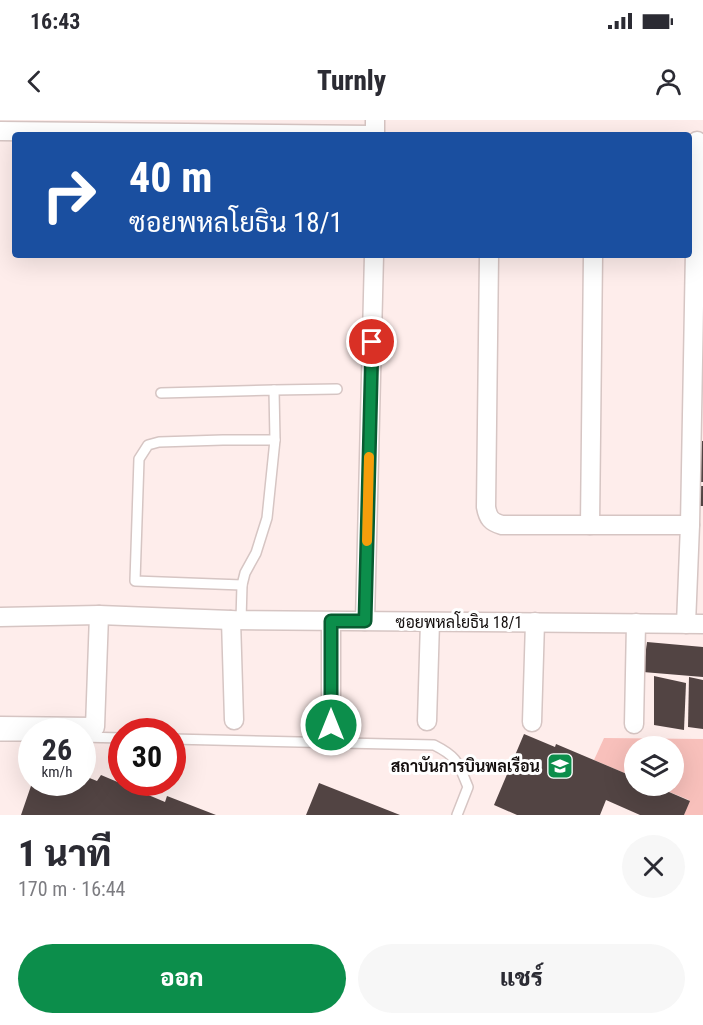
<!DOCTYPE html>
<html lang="th">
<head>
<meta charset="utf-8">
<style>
  :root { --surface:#fff; --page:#f7f7f7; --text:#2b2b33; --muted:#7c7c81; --accent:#0c8e4b }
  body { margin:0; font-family:"Roboto Condensed",Sarabun,sans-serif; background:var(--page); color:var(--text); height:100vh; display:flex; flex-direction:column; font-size:22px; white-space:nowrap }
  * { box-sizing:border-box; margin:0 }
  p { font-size:20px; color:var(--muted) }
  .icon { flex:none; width:33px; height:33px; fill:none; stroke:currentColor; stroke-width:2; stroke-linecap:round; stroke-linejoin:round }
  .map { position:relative; height:695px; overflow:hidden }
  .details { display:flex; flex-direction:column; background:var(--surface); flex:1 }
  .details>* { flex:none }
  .hud { position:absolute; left:12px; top:12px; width:680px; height:126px; border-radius:6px; box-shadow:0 6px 24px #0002; background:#1a4fa0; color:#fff; overflow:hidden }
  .buttons { position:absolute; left:624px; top:616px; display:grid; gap:12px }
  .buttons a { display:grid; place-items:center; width:60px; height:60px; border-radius:50%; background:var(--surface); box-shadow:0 6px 24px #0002; font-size:30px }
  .speed { position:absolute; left:18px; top:598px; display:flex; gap:12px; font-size:30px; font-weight:700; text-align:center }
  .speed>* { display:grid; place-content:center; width:78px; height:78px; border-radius:50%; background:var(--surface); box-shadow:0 6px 24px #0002; line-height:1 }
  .speed small { font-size:15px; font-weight:400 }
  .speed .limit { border:9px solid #d22; background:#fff; color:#111 }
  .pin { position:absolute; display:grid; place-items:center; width:51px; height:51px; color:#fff; margin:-26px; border:3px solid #fff; border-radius:50%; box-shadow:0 2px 6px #0007 }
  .me { position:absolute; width:66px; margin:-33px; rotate:0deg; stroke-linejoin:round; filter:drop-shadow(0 0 4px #0008) }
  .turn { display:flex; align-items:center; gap:21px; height:126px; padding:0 18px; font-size:27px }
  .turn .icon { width:78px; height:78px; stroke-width:2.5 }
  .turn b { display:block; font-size:42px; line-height:51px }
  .round { display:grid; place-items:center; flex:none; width:63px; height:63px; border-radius:32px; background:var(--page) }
  .overview { display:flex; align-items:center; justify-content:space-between; height:102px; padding:0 18px }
  h1 { font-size:36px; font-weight:800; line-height:45px }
  .button { display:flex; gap:12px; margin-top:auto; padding:12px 18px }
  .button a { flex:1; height:69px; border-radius:36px; background:var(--accent); color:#fff; font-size:24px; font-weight:800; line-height:69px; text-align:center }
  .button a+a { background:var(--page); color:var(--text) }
  .status { display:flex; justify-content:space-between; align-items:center; height:42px; padding:0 30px; background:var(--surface); direction:ltr }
  .status svg { height:16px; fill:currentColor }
  header { display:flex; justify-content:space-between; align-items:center; height:78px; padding:0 18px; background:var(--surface); font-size:27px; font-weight:800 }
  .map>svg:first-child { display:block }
</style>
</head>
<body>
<div class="status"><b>16:43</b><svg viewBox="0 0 49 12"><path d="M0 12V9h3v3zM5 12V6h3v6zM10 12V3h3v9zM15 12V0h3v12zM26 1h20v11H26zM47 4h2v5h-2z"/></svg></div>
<header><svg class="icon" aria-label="back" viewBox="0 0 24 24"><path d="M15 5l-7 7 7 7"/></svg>Turnly<svg class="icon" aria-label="person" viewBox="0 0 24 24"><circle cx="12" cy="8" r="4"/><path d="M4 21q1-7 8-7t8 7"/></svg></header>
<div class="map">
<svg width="703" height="695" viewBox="0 0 703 695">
  <rect width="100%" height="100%" fill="#feedeb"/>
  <polygon fill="#f8c0bb" points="604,618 703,619 703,695 684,695 689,680 655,666 674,666 674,627 634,627 634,657 594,640"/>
  <g fill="#524443">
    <rect x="697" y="321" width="6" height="41"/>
    <rect x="699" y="366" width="4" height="20"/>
    <polygon points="647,522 703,527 703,557 643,552"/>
    <polygon points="654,556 686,563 684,610 654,605"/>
    <polygon points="689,557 703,560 703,609 688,607"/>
    <polygon points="524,614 555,627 556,624 634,657 634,666 655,666 690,681 684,695 640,695 606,680 600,695 517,695 494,685"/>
    <polygon points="82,655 97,661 101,655 165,682 167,676 216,695 21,695 32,663 82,663"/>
    <polygon points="319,663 400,695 306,695"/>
  </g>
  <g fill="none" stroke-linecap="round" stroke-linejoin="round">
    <g stroke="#d6c5c3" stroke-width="12">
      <g id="service">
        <polyline points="274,270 337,269"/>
        <polyline points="161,273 274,270 275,320 267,398 256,433 245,453 242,465 241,500"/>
        <polyline points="242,465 135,461 139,339 148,325 159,322 223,320 275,320"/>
        <polyline points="0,616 32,616"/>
        <polyline points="82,617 122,618"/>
        <path d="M 172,619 L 434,625 C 458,637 458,643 468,667 L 457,695"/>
      </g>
    </g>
    <g stroke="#d6c5c3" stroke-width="21">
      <g id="minor">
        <polyline points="0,11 370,15"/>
        <polyline points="375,15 375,0"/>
        <path d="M 489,135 L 486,387 C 488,398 491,402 502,405 L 690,405"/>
        <polyline points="590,405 593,135"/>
        <polyline points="0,497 99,495 231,500 703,504"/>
        <polyline points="231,500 234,600"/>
        <polyline points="365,501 374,135"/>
        <polyline points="686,504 690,405 697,21"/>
        <polyline points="427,601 430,502"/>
        <polyline points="532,602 535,502"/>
        <polyline points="634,604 636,503"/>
        <polyline points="331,605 331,501"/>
        <polyline points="0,606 95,607 99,495"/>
      </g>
    </g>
    <use href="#service" stroke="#fff" stroke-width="9"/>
    <use href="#minor" stroke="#fff" stroke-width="18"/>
  </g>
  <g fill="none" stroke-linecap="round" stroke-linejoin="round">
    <g stroke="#085c31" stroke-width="15">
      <polyline id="route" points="331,605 331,501 365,501 372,222"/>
    </g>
    <use href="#route" stroke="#0c8e4b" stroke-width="10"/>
    <polyline stroke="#f59e0b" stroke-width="10" points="367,421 369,337"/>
  </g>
  <defs>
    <g id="university-square" transform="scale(1.35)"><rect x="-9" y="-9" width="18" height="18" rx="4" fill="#0c8e4b" stroke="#fff"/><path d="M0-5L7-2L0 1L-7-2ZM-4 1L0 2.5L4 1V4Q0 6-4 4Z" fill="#fff"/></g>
  </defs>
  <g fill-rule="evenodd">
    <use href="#university-square" x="560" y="646"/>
  </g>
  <g text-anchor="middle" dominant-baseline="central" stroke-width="6" stroke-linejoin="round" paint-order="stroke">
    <g font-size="16" fill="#130e0d" stroke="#fff">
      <text x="459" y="502">ซอยพหลโยธิน 18/1</text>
    </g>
    <g font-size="16" font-weight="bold" fill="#130e0d" stroke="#fff" text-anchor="end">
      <text x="540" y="646">สถาบันการบินพลเรือน</text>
    </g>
  </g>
</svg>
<div class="buttons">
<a><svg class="icon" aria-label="layers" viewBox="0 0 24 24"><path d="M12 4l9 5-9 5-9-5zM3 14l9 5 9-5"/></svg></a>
</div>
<div class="speed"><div>26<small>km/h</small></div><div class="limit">30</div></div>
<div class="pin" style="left:372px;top:222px;background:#d93025"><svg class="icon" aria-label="arrive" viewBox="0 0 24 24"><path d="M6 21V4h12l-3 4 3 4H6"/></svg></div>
<svg class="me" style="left:331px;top:605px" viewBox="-20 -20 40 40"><circle r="17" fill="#0c8e4b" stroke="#fff" stroke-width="3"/><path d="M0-11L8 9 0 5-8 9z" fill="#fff"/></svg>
<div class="hud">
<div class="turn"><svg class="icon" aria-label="right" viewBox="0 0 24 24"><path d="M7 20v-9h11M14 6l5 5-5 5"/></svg><div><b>40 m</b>ซอยพหลโยธิน 18/1</div></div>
</div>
</div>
<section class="details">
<div class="overview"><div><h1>1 นาที</h1><p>170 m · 16:44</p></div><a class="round"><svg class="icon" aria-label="close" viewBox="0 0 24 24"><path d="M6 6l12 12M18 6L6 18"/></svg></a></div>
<div class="button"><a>ออก</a><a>แชร์</a></div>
</section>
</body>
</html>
